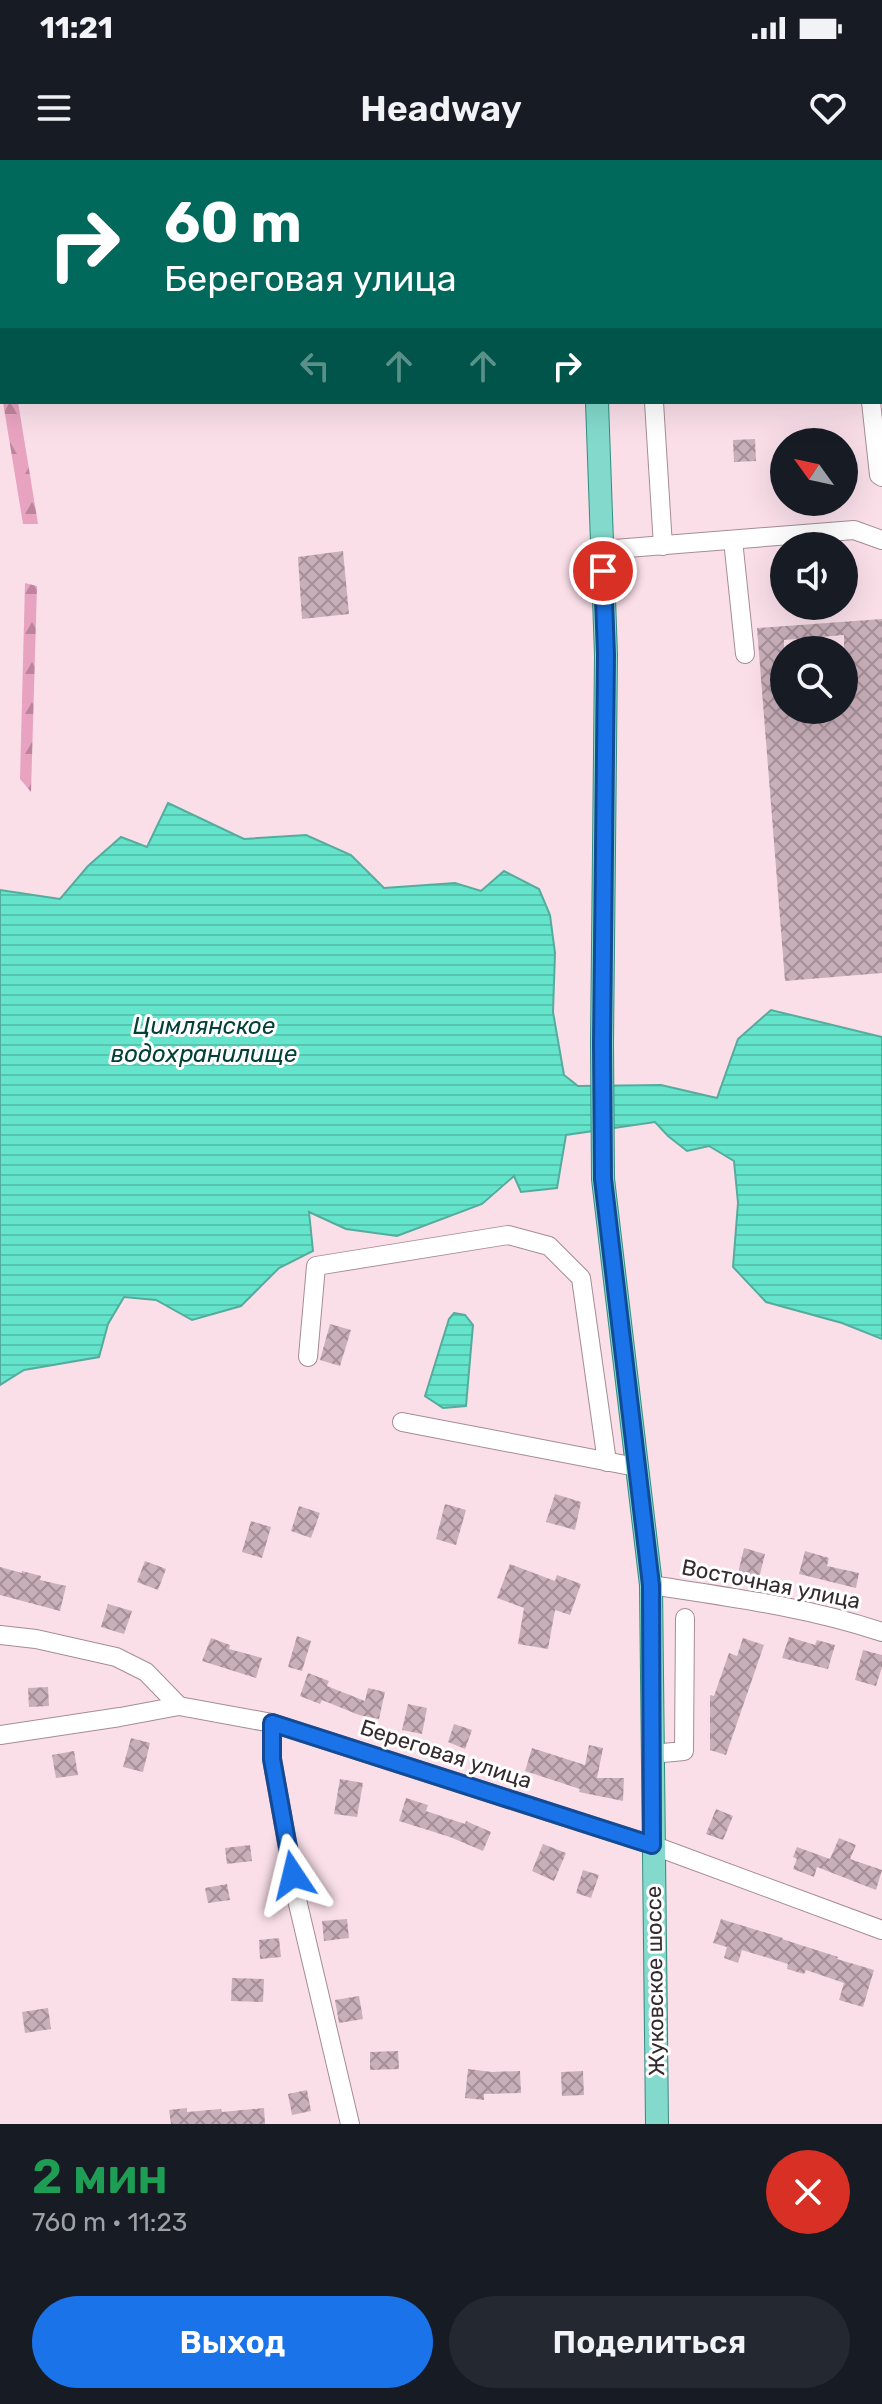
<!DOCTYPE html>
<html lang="ru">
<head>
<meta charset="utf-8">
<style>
  :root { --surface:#171b24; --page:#242831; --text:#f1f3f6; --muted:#9ea1a6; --accent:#1a73e8 }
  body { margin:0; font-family:Rubik,sans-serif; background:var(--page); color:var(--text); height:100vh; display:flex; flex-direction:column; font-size:30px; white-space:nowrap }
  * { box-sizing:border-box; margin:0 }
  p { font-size:26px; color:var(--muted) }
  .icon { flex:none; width:44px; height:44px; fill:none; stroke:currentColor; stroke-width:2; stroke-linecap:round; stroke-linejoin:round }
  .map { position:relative; height:1964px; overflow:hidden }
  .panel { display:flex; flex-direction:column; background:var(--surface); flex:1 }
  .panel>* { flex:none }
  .banner { position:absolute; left:0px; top:0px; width:882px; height:244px; box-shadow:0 8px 32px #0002; background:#00695c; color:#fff; overflow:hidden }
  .needle { width:52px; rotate:303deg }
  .controls { position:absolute; left:770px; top:268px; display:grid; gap:16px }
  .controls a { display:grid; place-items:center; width:88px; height:88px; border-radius:50%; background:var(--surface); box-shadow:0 8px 32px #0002; font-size:40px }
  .pin { position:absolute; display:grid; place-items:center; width:68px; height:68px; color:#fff; margin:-34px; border:4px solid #fff; border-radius:50%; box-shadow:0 2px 8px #0007 }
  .me { position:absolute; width:88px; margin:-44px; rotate:350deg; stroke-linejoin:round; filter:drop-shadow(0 0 6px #0008) }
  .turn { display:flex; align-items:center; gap:28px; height:168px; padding:0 32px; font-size:36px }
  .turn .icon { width:104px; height:104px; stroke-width:2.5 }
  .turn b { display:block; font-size:56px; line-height:68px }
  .lanes { display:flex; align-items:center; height:76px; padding:0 32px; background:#0003; justify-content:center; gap:40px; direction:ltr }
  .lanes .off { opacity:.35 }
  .round { display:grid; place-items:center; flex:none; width:84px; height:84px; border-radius:42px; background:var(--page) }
  .overview { display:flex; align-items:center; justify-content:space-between; height:136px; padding:0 32px }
  h1 { font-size:48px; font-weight:600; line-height:60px; color:#1e9e55 }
  .cta { display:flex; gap:16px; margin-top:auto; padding:16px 32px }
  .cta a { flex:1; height:92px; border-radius:48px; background:var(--accent); color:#fff; font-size:32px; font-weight:600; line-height:92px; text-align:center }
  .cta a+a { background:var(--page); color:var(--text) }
  .status { display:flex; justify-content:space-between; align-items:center; height:56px; padding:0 40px; background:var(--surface); direction:ltr }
  .status svg { height:22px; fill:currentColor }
  header { display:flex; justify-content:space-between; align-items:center; height:104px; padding:0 32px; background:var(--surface); font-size:36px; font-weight:600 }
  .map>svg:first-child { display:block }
</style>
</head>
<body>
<div class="status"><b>11:21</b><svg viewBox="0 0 49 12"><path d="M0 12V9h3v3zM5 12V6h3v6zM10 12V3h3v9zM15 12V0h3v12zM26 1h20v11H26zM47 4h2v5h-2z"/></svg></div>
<header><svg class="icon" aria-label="menu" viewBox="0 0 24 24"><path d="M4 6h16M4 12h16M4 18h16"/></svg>Headway<svg class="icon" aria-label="heart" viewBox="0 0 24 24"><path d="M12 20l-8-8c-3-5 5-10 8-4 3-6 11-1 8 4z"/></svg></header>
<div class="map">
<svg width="882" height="1964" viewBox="0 0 882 1964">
  <defs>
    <pattern id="forest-firs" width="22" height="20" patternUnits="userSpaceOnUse" patternTransform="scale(2)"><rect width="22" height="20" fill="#e8a3c1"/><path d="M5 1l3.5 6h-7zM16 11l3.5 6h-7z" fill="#bd859d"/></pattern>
    <pattern id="water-rules" width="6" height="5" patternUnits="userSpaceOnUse" patternTransform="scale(2)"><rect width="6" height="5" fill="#64e4cb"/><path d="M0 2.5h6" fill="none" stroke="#57c4af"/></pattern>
    <pattern id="building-cross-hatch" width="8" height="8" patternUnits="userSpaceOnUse" patternTransform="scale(2)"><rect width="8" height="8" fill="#c9afb9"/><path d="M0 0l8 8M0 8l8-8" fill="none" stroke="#a48f97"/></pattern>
  </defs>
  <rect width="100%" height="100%" fill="#fadfe9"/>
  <g fill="url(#forest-firs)">
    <polygon points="3,242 18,242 38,364 23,364"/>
    <polygon points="25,423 37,426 31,632 20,619"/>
  </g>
  <g fill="url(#water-rules)" stroke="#56ac9c" stroke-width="2">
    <polygon points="168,643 244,679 306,675 351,695 384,728 455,723 481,731 504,711 539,729 550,755 555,793 553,852 564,915 578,926 661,925 717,938 738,879 771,850 882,877 882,1179 842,1163 766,1142 733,1107 738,1043 734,1001 709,986 687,991 668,976 655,962 566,975 557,1028 521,1032 514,1016 482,1044 397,1076 346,1069 309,1052 313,1091 279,1108 241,1146 192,1160 156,1140 124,1137 108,1164 99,1197 24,1210 0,1225 0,730 60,739 88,706 121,677 147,687"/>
    <polygon points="454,1153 465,1155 473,1165 466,1246 443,1248 425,1236 449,1159"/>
  </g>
  <g fill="url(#building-cross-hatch)" fill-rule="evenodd">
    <polygon points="755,279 756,301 734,302 733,280"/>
    <polygon points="343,391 349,454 302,459 298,397"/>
    <path d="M 882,459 L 882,813 L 785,821 L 757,468 ZM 844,475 L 844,550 L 784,550 L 784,480 Z"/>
    <polygon points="330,1164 351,1170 340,1206 320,1200"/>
    <polygon points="555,1334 581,1342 575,1370 546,1362"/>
    <polygon points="445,1344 466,1350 456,1385 436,1379"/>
    <polygon points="299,1346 320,1353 311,1378 291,1371"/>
    <polygon points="251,1361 271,1367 262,1398 242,1392"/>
    <polygon points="744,1388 765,1394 759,1418 738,1413"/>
    <polygon points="805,1391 829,1398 827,1406 859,1413 856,1428 799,1414"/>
    <polygon points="145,1401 166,1409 158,1430 137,1422"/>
    <polygon points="510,1404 555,1421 557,1415 581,1424 570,1455 555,1450 548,1489 518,1484 524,1448 497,1438"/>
    <polygon points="0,1407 22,1413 22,1411 41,1416 40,1420 66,1426 60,1451 0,1435"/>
    <polygon points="108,1444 132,1451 124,1474 101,1467"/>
    <polygon points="297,1476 311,1481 302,1511 288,1507"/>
    <polygon points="789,1477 815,1485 817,1480 835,1485 828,1509 782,1498"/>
    <polygon points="211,1478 230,1485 229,1489 262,1498 256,1518 202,1501"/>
    <polygon points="743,1478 764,1485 726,1595 710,1590 710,1535 714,1536 729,1493 737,1496"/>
    <polygon points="863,1490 882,1495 882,1507 876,1526 855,1520"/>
    <polygon points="308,1513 329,1521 327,1526 365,1541 368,1528 385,1532 379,1559 359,1555 322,1540 320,1544 300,1536"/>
    <polygon points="48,1527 49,1546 29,1547 28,1528"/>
    <polygon points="408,1544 427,1548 422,1574 402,1570"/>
    <polygon points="454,1564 472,1570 465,1589 448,1582"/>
    <polygon points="131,1578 150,1583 143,1612 123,1607"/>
    <polygon points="589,1585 603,1588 597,1618 624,1618 623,1641 579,1632 580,1629 525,1611 532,1588 585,1605"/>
    <polygon points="74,1591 78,1615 56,1618 52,1595"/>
    <polygon points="340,1619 363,1623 357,1657 334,1654"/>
    <polygon points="406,1638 428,1645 426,1651 465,1664 466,1661 491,1672 483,1691 450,1677 399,1661"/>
    <polygon points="716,1649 733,1656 723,1680 706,1674"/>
    <polygon points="839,1678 856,1685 850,1699 882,1710 876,1730 817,1707 814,1717 793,1709 797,1699 793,1697 797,1687 830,1699"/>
    <polygon points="543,1684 566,1693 554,1721 532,1711"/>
    <polygon points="250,1685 252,1701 227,1704 225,1688"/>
    <polygon points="583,1710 599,1715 591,1738 576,1733"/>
    <polygon points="227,1724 230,1740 208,1743 205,1728"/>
    <polygon points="347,1759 349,1778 324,1781 322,1761"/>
    <polygon points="721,1759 783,1778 782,1779 838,1797 837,1799 874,1810 863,1847 839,1840 844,1823 806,1810 804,1814 787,1809 788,1804 742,1790 738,1803 724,1798 727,1787 713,1783"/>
    <polygon points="279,1778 281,1797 260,1799 259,1780"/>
    <polygon points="232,1818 264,1819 263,1842 231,1841"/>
    <polygon points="359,1836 363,1859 339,1863 335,1840"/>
    <polygon points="48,1848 51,1869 25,1873 22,1852"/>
    <polygon points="398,1891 399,1909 370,1910 370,1892"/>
    <polygon points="468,1909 492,1912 520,1911 521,1933 484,1934 484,1940 465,1938"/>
    <polygon points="583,1911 584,1935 562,1936 561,1912"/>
    <polygon points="307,1930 311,1951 292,1955 288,1934"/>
    <polygon points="187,1948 187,1952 221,1949 222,1952 264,1948 265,1964 171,1964 169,1950"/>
  </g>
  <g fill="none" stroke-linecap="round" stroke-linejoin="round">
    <g stroke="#a58c96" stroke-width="20">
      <g id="minor">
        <polyline points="432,0 432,2"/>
        <polyline points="198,2 198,0"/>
        <polyline points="880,56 882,56"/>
        <polyline points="654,242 663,386"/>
        <polyline points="871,242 879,315 882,317"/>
        <polyline points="733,380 745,494"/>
        <polyline points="602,390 854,370 882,380"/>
        <polyline points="308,1197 316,1106 508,1075 549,1086 581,1118 607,1302"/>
        <polyline points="402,1262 636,1307"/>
        <path d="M 651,1425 C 729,1437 807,1447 882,1472"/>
        <polyline points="0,1475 36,1479 116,1497 146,1512 179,1546 272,1563 652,1685 882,1770"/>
        <polyline points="272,1563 272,1599 298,1744 350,1964"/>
        <polyline points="0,1575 120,1557 179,1546"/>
        <polyline points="652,1594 684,1591 685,1458"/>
      </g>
    </g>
    <g stroke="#318d7f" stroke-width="24">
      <g id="major">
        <polyline points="586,0 586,2"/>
        <polyline points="597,242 606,495 602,883 603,1019 651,1425 657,1964"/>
      </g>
    </g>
    <use href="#minor" stroke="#fff" stroke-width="18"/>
    <use href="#major" stroke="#83dacc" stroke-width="22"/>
  </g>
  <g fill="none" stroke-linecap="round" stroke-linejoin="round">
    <g stroke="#114b97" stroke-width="20">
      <polyline id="route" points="293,1715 272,1599 272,1563 652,1685 651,1425 603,1019 602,883 606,495 603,411"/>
    </g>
    <use href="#route" stroke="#1a73e8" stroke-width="14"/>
  </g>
  <g text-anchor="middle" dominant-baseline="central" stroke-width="6" stroke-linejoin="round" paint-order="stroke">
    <g font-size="22" fill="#342a2f" stroke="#fff">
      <text transform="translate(771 1424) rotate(11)">Восточная улица</text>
      <text transform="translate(446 1594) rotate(18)">Береговая улица</text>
      <text transform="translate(655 1821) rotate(-91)">Жуковское шоссе</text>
    </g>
    <g font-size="24" font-style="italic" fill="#034036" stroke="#fff">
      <text x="204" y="866">Цимлянское<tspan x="204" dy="28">водохранилище</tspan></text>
    </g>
  </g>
</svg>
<div class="controls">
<a><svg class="needle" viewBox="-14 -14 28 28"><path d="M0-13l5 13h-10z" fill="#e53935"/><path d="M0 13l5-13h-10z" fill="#9ea1a6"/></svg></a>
<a><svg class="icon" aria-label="sound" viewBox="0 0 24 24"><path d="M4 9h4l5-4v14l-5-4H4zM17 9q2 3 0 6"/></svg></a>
<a><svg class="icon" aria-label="search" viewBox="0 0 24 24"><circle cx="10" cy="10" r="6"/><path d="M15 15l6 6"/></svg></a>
</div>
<div class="pin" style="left:603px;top:411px;background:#d93025"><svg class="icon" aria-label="arrive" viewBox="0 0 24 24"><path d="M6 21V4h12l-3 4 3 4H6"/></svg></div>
<svg class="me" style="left:293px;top:1715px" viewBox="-20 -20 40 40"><path d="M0-17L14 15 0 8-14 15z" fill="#1a73e8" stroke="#fff" stroke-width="4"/></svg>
<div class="banner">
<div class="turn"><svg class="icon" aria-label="right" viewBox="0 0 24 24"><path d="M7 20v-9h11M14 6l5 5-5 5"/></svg><div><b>60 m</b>Береговая улица</div></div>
<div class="lanes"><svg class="icon off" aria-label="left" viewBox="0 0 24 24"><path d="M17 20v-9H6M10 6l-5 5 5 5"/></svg><svg class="icon off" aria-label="ahead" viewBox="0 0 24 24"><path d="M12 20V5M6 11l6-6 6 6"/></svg><svg class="icon off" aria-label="ahead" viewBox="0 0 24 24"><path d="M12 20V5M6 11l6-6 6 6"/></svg><svg class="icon" aria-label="right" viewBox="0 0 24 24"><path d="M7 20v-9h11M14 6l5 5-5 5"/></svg></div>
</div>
</div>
<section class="panel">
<div class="overview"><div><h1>2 мин</h1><p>760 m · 11:23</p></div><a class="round" style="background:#d93025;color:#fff"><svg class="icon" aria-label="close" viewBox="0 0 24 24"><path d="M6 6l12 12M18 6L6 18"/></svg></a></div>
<div class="cta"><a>Выход</a><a>Поделиться</a></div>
</section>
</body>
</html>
